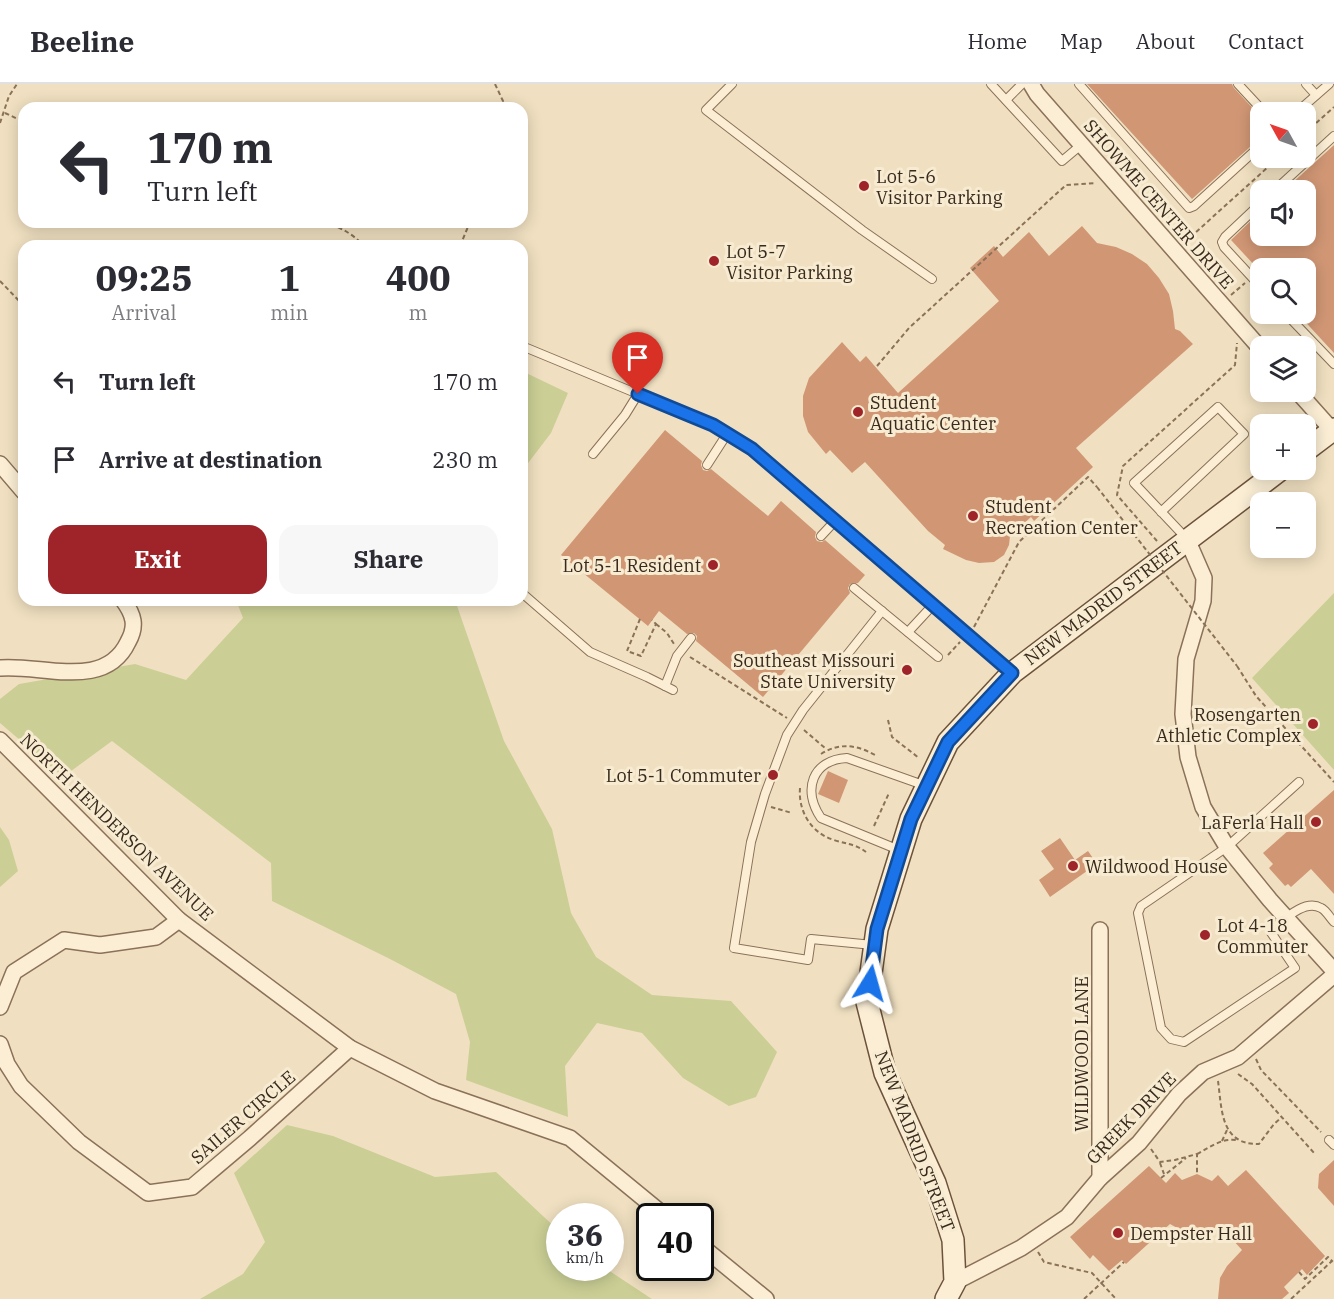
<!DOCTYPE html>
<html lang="en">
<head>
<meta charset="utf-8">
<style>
  :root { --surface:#fff; --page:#f7f7f7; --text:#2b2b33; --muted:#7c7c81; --line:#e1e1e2; --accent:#9e242a }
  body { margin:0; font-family:"IBM Plex Serif",serif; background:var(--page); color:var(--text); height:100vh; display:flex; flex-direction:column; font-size:22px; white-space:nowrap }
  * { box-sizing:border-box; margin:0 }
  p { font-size:20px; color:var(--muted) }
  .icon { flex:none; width:33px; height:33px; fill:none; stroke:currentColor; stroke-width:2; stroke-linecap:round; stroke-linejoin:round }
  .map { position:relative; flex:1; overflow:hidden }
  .details { position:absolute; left:18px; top:156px; width:510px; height:366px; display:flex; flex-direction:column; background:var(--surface); border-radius:18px; box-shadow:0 3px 15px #0003 }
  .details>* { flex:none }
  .guide { position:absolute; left:18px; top:18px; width:510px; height:126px; border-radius:18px; box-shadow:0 3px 15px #0003; background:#fff; color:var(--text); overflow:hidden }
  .needle { width:39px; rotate:310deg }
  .controls { position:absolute; left:1250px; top:18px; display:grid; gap:12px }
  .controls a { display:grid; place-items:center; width:66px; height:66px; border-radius:12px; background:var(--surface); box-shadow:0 3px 15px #0003; font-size:30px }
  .speed { position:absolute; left:546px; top:1119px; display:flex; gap:12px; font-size:30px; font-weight:700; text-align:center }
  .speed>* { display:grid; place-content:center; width:78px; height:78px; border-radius:50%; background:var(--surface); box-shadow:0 3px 15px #0003; line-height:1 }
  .speed small { font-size:15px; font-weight:400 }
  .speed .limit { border:3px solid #111; border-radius:9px; background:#fff; color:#111 }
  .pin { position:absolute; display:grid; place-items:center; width:51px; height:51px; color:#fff; margin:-62px -26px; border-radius:50% 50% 50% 0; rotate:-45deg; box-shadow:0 0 6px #0007 }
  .pin .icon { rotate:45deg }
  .me { position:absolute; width:66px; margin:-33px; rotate:8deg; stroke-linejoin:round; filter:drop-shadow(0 0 4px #0008) }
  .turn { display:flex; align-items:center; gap:21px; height:126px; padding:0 30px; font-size:27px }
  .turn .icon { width:78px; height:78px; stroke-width:2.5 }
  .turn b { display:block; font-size:42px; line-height:51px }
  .eta { display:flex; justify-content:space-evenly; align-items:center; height:102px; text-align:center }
  .eta b { font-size:36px; font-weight:700; line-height:42px }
  .button { display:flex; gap:12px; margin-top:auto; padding:12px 30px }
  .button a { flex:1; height:69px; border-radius:18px; background:var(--accent); color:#fff; font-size:24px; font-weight:700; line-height:69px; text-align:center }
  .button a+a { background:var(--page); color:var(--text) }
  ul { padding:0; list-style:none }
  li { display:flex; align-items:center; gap:18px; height:78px; padding:0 30px }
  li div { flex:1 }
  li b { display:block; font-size:22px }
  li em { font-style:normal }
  header { display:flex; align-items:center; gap:36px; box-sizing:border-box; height:84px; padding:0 30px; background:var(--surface); border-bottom:2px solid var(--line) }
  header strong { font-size:28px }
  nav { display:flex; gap:33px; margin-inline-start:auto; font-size:21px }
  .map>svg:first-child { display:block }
</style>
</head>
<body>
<header>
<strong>Beeline</strong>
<nav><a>Home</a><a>Map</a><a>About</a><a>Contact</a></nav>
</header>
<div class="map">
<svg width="1334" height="1215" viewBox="0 0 1334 1215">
  <rect width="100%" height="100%" fill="#f0e0c1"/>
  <g fill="#cbcf95">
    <polygon points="522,287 568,309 551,349 522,387"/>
    <polygon points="1334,509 1334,686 1252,594"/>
    <polygon points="236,516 455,516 504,657 552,745 571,829 596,873 652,911 731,917 777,968 756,1013 729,1022 683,994 642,949 597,939 565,982 568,1033 466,996 470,958 456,910 390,875 272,817 271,779 112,657 63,693 0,639 0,615 19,600 135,580 186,596 243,534"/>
    <polygon points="0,743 9,756 18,787 0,803"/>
    <polygon points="287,1041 333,1052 435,1093 496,1088 559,1147 560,1184 605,1184 652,1215 200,1215 243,1190 265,1158 234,1089"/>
  </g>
  <g fill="#d19775">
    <polygon points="1087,0 1232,0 1234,4 1260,32 1260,54 1192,115"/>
    <polygon points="1334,61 1334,269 1298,230 1305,230 1305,184 1257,184 1231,156 1260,128 1260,152 1305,152 1305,106 1295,106 1290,101"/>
    <polygon points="1082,142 1097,159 1116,163 1132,170 1147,180 1159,194 1169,210 1173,227 1175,245 1180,247 1193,260 1076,364 1093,383 1034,437 1031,433 1010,452 1009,461 1004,471 994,478 979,479 966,476 943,465 945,461 928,447 865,378 852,389 830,366 826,370 808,348 803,332 803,312 809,294 842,258 860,278 866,272 898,309 999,217 970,184 994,162 1003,173 1029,148 1049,172"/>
    <polygon points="665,346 702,377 701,381 703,386 707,387 711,385 768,432 781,417 816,448 815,453 817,457 822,458 825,456 865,491 858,499 850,500 848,504 850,509 763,613 696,557 697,552 694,549 687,550 659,527 648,542 561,471"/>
    <polygon points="828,687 848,696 839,719 818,710"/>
    <polygon points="1334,706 1334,810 1311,785 1291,803 1288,800 1285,802 1269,784 1273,780 1263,769"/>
    <polygon points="1060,754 1075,776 1088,767 1097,780 1050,813 1039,796 1054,785 1041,767"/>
    <polygon points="1334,1076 1334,1122 1318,1104 1319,1090"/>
    <polygon points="1149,1082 1166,1099 1175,1089 1182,1096 1197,1090 1212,1097 1218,1091 1228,1102 1246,1086 1325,1172 1307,1191 1302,1185 1284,1203 1289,1209 1282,1215 1218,1215 1220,1194 1227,1182 1242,1166 1219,1141 1208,1148 1199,1150 1188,1150 1170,1140 1126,1180 1122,1176 1109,1187 1093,1171 1090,1175 1070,1153"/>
  </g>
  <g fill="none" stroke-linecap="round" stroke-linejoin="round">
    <g stroke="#8b7158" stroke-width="10">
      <g id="lane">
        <polyline points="732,0 706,26 862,146 932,195"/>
        <polyline points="991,0 1062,77 1081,61"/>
        <polyline points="1079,0 1189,124 1194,122 1260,62"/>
        <polyline points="1238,0 1264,28"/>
        <polyline points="1306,0 1316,11"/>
        <polyline points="1006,16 1022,0"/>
        <polyline points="1297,28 1329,0"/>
        <polyline points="1275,106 1334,52"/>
        <polyline points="1260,120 1225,153 1222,158 1224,163 1260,202"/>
        <polyline points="1286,230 1334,280"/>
        <polyline points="522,262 713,341 752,365 1011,588"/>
        <polyline points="593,370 625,331 638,310"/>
        <polyline points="707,381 727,350"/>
        <polyline points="1161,428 1244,350 1218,323 1134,399 1186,454"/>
        <polyline points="821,452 835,437"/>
        <polyline points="854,504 938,573"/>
        <polyline points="522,509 590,568 647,593 673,606"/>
        <polyline points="908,548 933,521"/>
        <polyline points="665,602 677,572 691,554"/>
        <path d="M 1299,698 L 1227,763 L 1141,822 L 1138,829 L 1161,944 L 1171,955 L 1184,958 L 1295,884 L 1270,847 C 1282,838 1304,814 1321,824 C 1326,826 1330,834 1334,838"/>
        <path d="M 899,766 L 821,734 C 802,706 812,676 847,674 L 926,702"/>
        <polyline points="873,861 811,855 808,876 734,864 751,758 765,710 787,651 803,626 882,527"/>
        <polyline points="1329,1056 1334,1061"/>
      </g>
    </g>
    <g stroke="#8b7158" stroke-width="18">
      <g id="street">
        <polyline points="1031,0 1037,10 1260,264"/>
        <polyline points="1298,308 1332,346"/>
        <polyline points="0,380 24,408"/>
        <polyline points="1187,455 1204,494 1203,517 1186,575 1183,630 1188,673 1203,723 1227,763 1270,816 1334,887"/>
        <path d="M 0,584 C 42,580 105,607 128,558 C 137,542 134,531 123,516"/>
        <polyline points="0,656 179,836 350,964 435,1007 570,1054 665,1132"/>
        <polyline points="1100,846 1100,1094"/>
        <polyline points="0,923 14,888 64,856 100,861 156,853 179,836"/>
        <polyline points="0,960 7,980 21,1002 79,1058 148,1109 192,1103 250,1054 350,964"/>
        <polyline points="700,1161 766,1215"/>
        <polyline points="955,1198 1021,1164 1067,1133 1100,1094 1139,1059 1179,1010 1203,988 1238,973 1334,891"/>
      </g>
    </g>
    <g stroke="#6d523b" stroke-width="24">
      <g id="secondary">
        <polyline points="1305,367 1334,345"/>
        <polyline points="946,1215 955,1198 953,1156 935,1099 885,989 867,918 877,845 911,735 948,658 1012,589 1280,386"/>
      </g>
    </g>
    <g stroke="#8b7158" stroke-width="2" stroke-dasharray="4.5 3" stroke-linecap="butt">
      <polyline points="495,0 503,17 503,24"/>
      <polyline points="5,29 24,38"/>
      <polyline points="0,39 9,12 17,0"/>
      <polyline points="1305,49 1334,23"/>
      <polyline points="1135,99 1145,92"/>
      <path d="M 324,138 C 340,143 353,150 364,162"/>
      <polyline points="1185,158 1278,74"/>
      <polyline points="460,162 470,138"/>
      <polyline points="0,197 24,222"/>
      <polyline points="1231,211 1245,199"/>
      <polyline points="877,282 909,244 1066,101 1096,99"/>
      <polyline points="1157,457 1117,411 1123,382 1235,281 1237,259"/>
      <polyline points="640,535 627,567 641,572 656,540 652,536"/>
      <polyline points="656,540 667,549 674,560"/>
      <polyline points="974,543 1019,458 1088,393 1097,403"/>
      <polyline points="948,571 960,558"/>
      <polyline points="690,573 787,634"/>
      <polyline points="1237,582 1256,612 1334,698"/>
      <polyline points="888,636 892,653 919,674"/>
      <polyline points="804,646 825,664"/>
      <path d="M 821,670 C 840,658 857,661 875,671"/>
      <path d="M 800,704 C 798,727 811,749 834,756 C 846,760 856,760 866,768"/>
      <polyline points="771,723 792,729"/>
      <polyline points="874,742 889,709"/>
      <polyline points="1256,975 1261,986 1321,1048"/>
      <polyline points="1238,990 1252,1000 1315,1070"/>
      <path d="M 1218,997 C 1222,1025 1220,1061 1259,1060 L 1274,1040 L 1282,1033"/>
      <polyline points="1222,1057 1227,1046"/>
      <polyline points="1151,1065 1160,1078 1175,1076 1197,1070 1197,1090"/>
      <path d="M 1197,1070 C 1210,1063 1222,1054 1236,1056"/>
      <polyline points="1160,1079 1164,1090"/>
      <polyline points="1161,1094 1186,1074"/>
      <polyline points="1038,1168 1044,1178 1092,1189 1116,1215"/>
      <polyline points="1299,1188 1305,1195 1328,1173 1332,1177"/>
      <polyline points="1084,1215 1124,1178"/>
      <polyline points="1291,1215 1332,1177 1334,1179"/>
    </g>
    <use href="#lane" stroke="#fbeed5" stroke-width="8"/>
    <use href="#street" stroke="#fbeed5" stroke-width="15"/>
    <use href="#secondary" stroke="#fbeed5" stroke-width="21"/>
    <polyline stroke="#8b7158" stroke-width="2" stroke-dasharray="4.5 3" stroke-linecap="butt" points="1097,403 1237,582"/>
  </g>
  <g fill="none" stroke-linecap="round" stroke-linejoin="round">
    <g stroke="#114b97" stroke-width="15">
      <polyline id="route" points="638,310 713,341 752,365 1012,589 948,658 911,735 877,845 870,899"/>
    </g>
    <use href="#route" stroke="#1a73e8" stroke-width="10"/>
  </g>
  <g fill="#9e242a" stroke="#f7ebd1" stroke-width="2">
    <circle cx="864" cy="102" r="6"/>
    <circle cx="714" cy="177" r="6"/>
    <circle cx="858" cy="328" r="6"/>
    <circle cx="973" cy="432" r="6"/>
    <circle cx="713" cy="481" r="6"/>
    <circle cx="907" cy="586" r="6"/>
    <circle cx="1313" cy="640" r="6"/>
    <circle cx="773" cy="691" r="6"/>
    <circle cx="1316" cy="738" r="6"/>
    <circle cx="1073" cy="782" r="6"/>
    <circle cx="1205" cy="851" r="6"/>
    <circle cx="1118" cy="1149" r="6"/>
  </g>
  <g text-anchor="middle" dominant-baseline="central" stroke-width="6" stroke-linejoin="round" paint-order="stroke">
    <g font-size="18" fill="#3a2a1d" stroke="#f7ebd1" text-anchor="start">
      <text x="876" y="92">Lot 5-6<tspan x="876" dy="21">Visitor Parking</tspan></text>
      <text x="726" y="167">Lot 5-7<tspan x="726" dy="21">Visitor Parking</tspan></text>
      <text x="870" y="318">Student<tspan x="870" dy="21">Aquatic Center</tspan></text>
      <text x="985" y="422">Student<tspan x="985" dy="21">Recreation Center</tspan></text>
      <text x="701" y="481" text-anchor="end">Lot 5-1 Resident</text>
      <text x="895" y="576" text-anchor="end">Southeast Missouri<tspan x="895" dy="21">State University</tspan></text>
      <text x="1301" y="630" text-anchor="end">Rosengarten<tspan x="1301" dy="21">Athletic Complex</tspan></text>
      <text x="761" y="691" text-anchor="end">Lot 5-1 Commuter</text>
      <text x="1304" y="738" text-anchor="end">LaFerla Hall</text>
      <text x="1085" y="782">Wildwood House</text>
      <text x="1217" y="841">Lot 4-18<tspan x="1217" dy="21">Commuter</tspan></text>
      <text x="1130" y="1149">Dempster Hall</text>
    </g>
    <g font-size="18" fill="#3a2a1d" stroke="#f7ebd1">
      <text transform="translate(1159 120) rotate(49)">SHOWME CENTER DRIVE</text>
      <text transform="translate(1103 519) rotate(-37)">NEW MADRID STREET</text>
      <text transform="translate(117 743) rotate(44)">NORTH HENDERSON AVENUE</text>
      <text transform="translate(1081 970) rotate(-90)">WILDWOOD LANE</text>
      <text transform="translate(243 1033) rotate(-41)">SAILER CIRCLE</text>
      <text transform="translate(1131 1034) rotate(-46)">GREEK DRIVE</text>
      <text transform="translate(915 1057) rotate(69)">NEW MADRID STREET</text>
    </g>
  </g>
</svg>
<div class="controls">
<a><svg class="needle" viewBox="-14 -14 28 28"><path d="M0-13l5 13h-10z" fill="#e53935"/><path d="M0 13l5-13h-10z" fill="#7c7c81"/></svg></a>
<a><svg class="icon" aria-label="sound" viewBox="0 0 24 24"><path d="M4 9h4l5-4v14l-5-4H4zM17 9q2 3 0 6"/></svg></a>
<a><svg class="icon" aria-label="search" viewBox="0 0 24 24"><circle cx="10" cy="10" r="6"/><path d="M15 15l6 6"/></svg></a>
<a><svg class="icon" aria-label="layers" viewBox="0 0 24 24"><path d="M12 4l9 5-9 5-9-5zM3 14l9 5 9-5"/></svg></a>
<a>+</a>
<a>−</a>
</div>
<div class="speed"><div>36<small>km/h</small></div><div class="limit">40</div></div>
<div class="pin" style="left:638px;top:310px;background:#d93025"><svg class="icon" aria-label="arrive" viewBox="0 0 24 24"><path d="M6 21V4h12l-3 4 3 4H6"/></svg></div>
<svg class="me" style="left:870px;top:899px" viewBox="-20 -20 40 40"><path d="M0-17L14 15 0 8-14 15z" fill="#1a73e8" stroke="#fff" stroke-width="4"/></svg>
<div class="guide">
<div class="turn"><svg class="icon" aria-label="left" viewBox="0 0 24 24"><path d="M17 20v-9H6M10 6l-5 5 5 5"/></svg><div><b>170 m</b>Turn left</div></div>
</div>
<section class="details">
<div class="eta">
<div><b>09:25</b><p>Arrival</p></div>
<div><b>1</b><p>min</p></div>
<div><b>400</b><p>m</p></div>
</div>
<ul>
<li><svg class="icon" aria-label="left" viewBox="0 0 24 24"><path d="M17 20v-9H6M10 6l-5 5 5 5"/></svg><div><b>Turn left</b></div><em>170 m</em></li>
<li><svg class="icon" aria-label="arrive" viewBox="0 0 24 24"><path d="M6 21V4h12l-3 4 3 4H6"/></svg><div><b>Arrive at destination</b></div><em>230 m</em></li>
</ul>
<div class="button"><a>Exit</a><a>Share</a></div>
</section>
</div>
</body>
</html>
